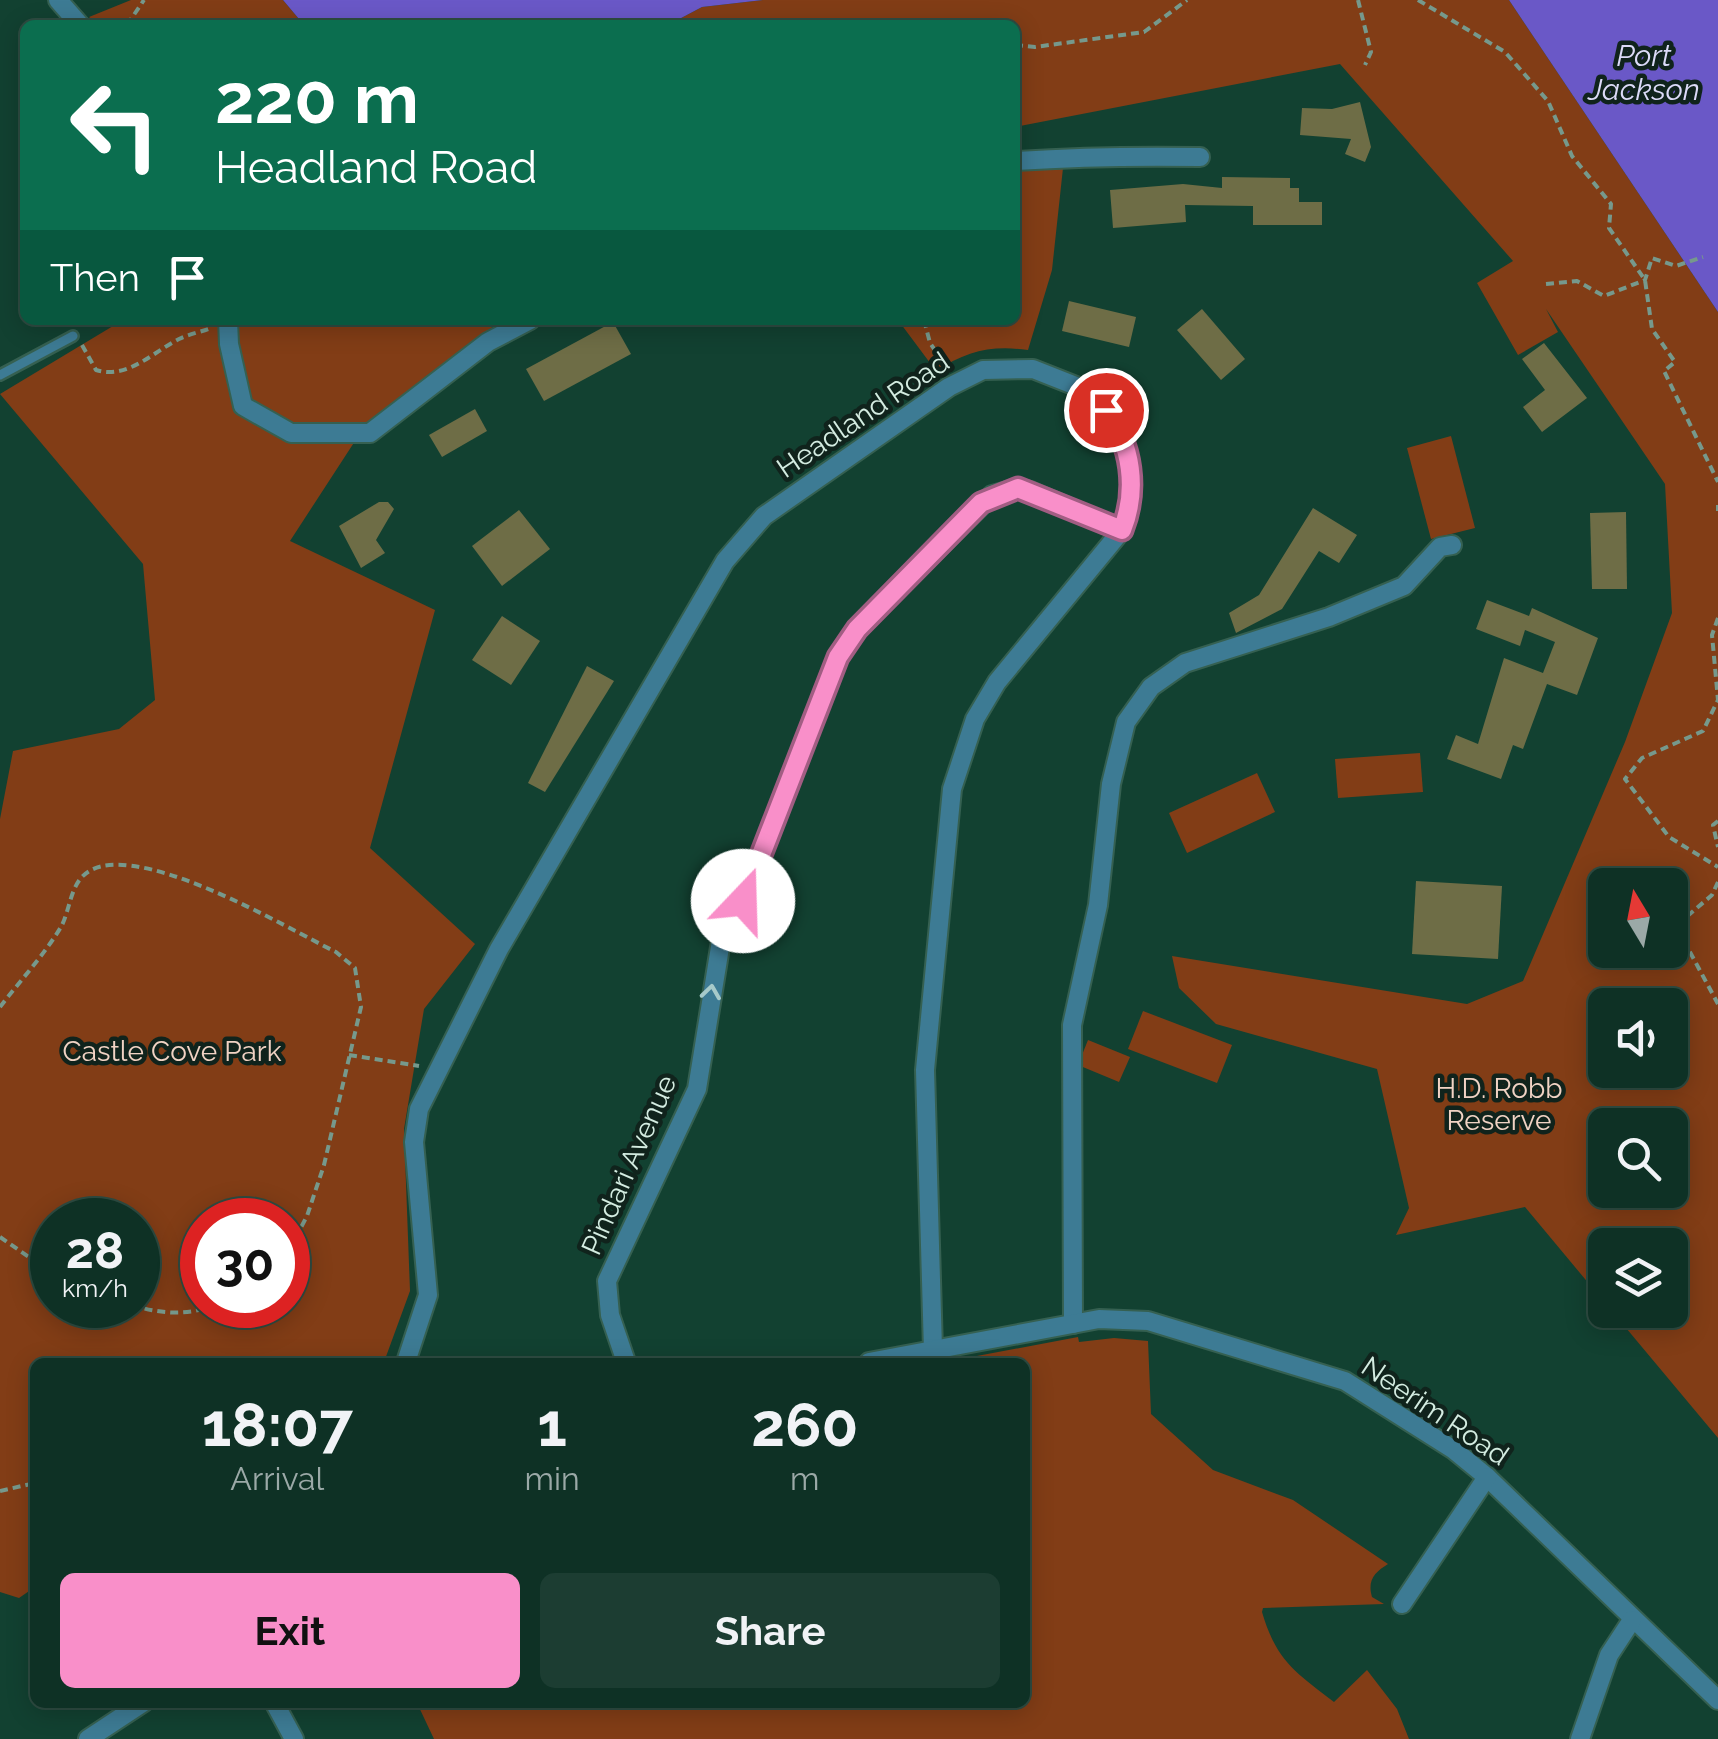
<!DOCTYPE html>
<html lang="en">
<head>
<meta charset="utf-8">
<style>
  :root { --surface:#0e3125; --page:#1c3d32; --text:#f1f3f6; --muted:#9ba9a7; --line:#2e4c42; --accent:#f98fc9 }
  body { margin:0; font-family:Raleway,sans-serif; background:var(--page); color:var(--text); height:100vh; display:flex; flex-direction:column; font-size:38px; white-space:nowrap }
  * { box-sizing:border-box; margin:0 }
  p { font-size:32px; color:var(--muted) }
  .icon { flex:none; width:55px; height:55px; fill:none; stroke:currentColor; stroke-width:2; stroke-linecap:round; stroke-linejoin:round }
  .map { position:relative; flex:1; overflow:hidden }
  .side { position:absolute; left:30px; top:1358px; width:1000px; height:350px; display:flex; flex-direction:column; background:var(--surface); border-radius:15px; box-shadow:0 5px 25px #0003,0 0 0 2px var(--line) }
  .side>* { flex:none }
  .hud { position:absolute; left:20px; top:20px; width:1000px; height:305px; border-radius:15px; box-shadow:0 5px 25px #0003,0 0 0 2px var(--line); background:#0b6e4f; color:#fff; overflow:hidden }
  .needle { width:65px; rotate:350deg }
  .tools { position:absolute; left:1588px; top:868px; display:grid; gap:20px }
  .tools a { display:grid; place-items:center; width:100px; height:100px; border-radius:15px; background:var(--surface); box-shadow:0 5px 25px #0003,0 0 0 2px var(--line); font-size:50px }
  .speed { position:absolute; left:30px; top:1198px; display:flex; gap:20px; font-size:50px; font-weight:700; text-align:center }
  .speed>* { display:grid; place-content:center; width:130px; height:130px; border-radius:50%; background:var(--surface); box-shadow:0 5px 25px #0003,0 0 0 2px var(--line); line-height:1 }
  .speed small { font-size:25px; font-weight:400 }
  .speed .limit { border:15px solid #d22; background:#fff; color:#111 }
  .pin { position:absolute; display:grid; place-items:center; width:85px; height:85px; color:#fff; margin:-42px; border:5px solid #fff; border-radius:50%; box-shadow:0 2px 10px #0007 }
  .me { position:absolute; width:110px; margin:-55px; rotate:21deg; stroke-linejoin:round; filter:drop-shadow(0 0 8px #0008) }
  .turn { display:flex; align-items:center; gap:35px; height:210px; padding:0 30px; font-size:45px }
  .turn .icon { width:130px; height:130px; stroke-width:2.5 }
  .turn b { display:block; font-size:70px; line-height:85px }
  .then { display:flex; align-items:center; height:95px; padding:0 30px; background:#0003; gap:20px; font-size:38px }
  .eta { display:flex; justify-content:space-evenly; align-items:center; height:170px; text-align:center }
  .eta b { font-size:60px; font-weight:700; line-height:70px }
  .action { display:flex; gap:20px; margin-top:auto; padding:20px 30px }
  .action a { flex:1; height:115px; border-radius:15px; background:var(--accent); color:#111; font-size:40px; font-weight:700; line-height:115px; text-align:center }
  .action a+a { background:var(--page); color:var(--text) }
  .map>svg:first-child { display:block }
</style>
</head>
<body>
<div class="map">
<svg width="1718" height="1739" viewBox="0 0 1718 1739">
  <rect width="100%" height="100%" fill="#124131"/>
  <g fill="#823d16" fill-rule="evenodd">
    <polygon points="131,0 283,0 304,25 99,25 89,17"/>
    <path d="M 763,0 L 1509,0 L 1718,312 L 1718,1438 L 1611,1310 L 1670,1310 L 1670,1245 L 1605,1245 L 1605,1303 L 1525,1207 L 1396,1235 L 1409,1208 L 1377,1069 L 1216,1024 L 1179,988 L 1172,956 L 1467,1004 L 1523,981 L 1625,742 L 1672,613 L 1665,484 L 1546,309 L 1558,332 L 1518,355 L 1477,283 L 1513,261 L 1340,64 L 1015,127 L 1015,25 L 668,25 L 702,7 ZM 1605,885 L 1670,885 L 1670,950 L 1605,950 ZM 1605,1005 L 1670,1005 L 1670,1070 L 1605,1070 ZM 1605,1125 L 1670,1125 L 1670,1190 L 1605,1190 Z"/>
    <path d="M 1063,168 L 1052,270 L 1028,350 C 991,345 967,351 936,371 L 898,320 L 1015,320 L 1015,171 Z"/>
    <path d="M 123,320 L 501,320 L 357,438 L 290,541 L 435,610 L 370,848 L 475,944 L 424,1009 L 404,1129 L 410,1291 L 384,1362 L 35,1362 L 35,1587 L 19,1598 L 0,1592 L 0,819 L 13,751 L 119,729 L 155,700 L 143,564 L 0,394 ZM 52,1220 L 138,1220 L 138,1305 L 52,1305 ZM 202,1220 L 288,1220 L 288,1305 L 202,1305 Z"/>
    <polygon points="1451,436 1475,528 1431,539 1407,448"/>
    <polygon points="1420,753 1423,792 1338,798 1335,759"/>
    <polygon points="1257,773 1275,812 1187,853 1169,813"/>
    <polygon points="1143,1011 1232,1045 1217,1083 1128,1049"/>
    <polygon points="1088,1040 1130,1057 1119,1082 1078,1065"/>
    <path d="M 1078,1337 L 1079,1342 L 1114,1338 L 1148,1341 L 1151,1414 L 1213,1470 L 1293,1500 L 1388,1564 C 1375,1572 1367,1580 1372,1597 L 1384,1604 L 1263,1608 L 1262,1612 C 1276,1660 1295,1672 1334,1702 L 1367,1670 L 1397,1709 L 1409,1739 L 434,1739 L 417,1703 L 1025,1702 L 1025,1362 L 945,1362 Z"/>
  </g>
  <g fill="#6a58c7">
    <polygon points="283,0 763,0 702,7 668,25 304,25"/>
    <polygon points="1509,0 1718,0 1718,312"/>
  </g>
  <g fill="#6e6d46">
    <polygon points="1360,102 1371,147 1365,162 1345,154 1351,139 1300,135 1302,108 1332,109"/>
    <polygon points="1222,177 1290,178 1290,188 1299,188 1299,202 1322,202 1322,225 1253,225 1253,206 1185,205 1186,222 1113,228 1110,190 1183,184 1222,188"/>
    <polygon points="1069,301 1136,317 1129,347 1062,331"/>
    <polygon points="1202,309 1245,359 1221,380 1177,330"/>
    <polygon points="613,322 631,354 544,401 526,369"/>
    <polygon points="1544,343 1587,398 1542,432 1523,407 1545,390 1522,359"/>
    <polygon points="475,409 487,431 442,457 429,435"/>
    <polygon points="379,502 388,502 394,509 376,540 385,553 361,568 339,526"/>
    <polygon points="1313,508 1357,535 1339,563 1319,551 1282,609 1236,633 1229,613 1259,595"/>
    <polygon points="519,510 550,549 502,586 472,546"/>
    <polygon points="1626,512 1627,589 1592,589 1590,513"/>
    <polygon points="1487,600 1529,616 1532,608 1598,638 1577,695 1547,684 1523,749 1513,745 1501,779 1447,759 1456,735 1478,744 1504,658 1543,673 1555,642 1525,630 1520,646 1476,629"/>
    <polygon points="502,616 540,641 511,685 472,660"/>
    <polygon points="587,666 614,681 545,792 528,783"/>
    <polygon points="1416,881 1502,886 1498,959 1412,954"/>
  </g>
  <g fill="none" stroke-linecap="round" stroke-linejoin="round">
    <g stroke="#356051" stroke-width="14">
      <polyline id="service" points="0,375 73,336"/>
    </g>
    <g stroke="#356051" stroke-width="22">
      <g id="minor">
        <polyline points="58,0 80,25"/>
        <path d="M 1015,161 C 1077,157 1138,156 1200,157"/>
        <polyline points="228,320 229,344 243,406 291,433 370,433 488,342 530,320"/>
        <polyline points="1073,1324 1072,1025 1098,905 1111,784 1126,722 1151,687 1185,663 1329,617 1404,586 1440,547 1452,545"/>
        <polyline points="406,1362 428,1295 414,1142 419,1109 499,949 725,561 764,516 949,387 983,370 1033,369 1081,388 1118,426 1129,459 1131,494 1122,530 997,682 975,719 952,789 925,1070 933,1350"/>
        <polyline points="626,1362 610,1315 607,1281 697,1089 721,941 743,901 838,657 857,629 992,495 1018,488 1030,491 1122,530"/>
        <polyline points="869,1362 1099,1319 1148,1321 1345,1381 1454,1450 1487,1477 1718,1700"/>
        <polyline points="1402,1604 1487,1477"/>
        <polyline points="274,1702 294,1739"/>
        <polyline points="88,1739 144,1702"/>
        <polyline points="1580,1739 1609,1655 1632,1620"/>
      </g>
    </g>
    <g stroke="#76998c" stroke-width="4" stroke-dasharray="8 5" stroke-linecap="butt">
      <polyline points="1358,0 1371,52 1365,65"/>
      <polyline points="1418,0 1505,52 1548,101 1572,156 1611,204 1609,228 1645,280 1652,329 1675,362 1664,371 1718,482"/>
      <polyline points="127,25 144,0"/>
      <polyline points="1015,45 1035,47 1144,32 1187,0"/>
      <polyline points="1546,284 1577,281 1604,296 1645,280 1652,258 1676,266 1703,257"/>
      <polyline points="924,320 930,343 946,366"/>
      <path d="M 82,345 L 96,370 C 127,380 153,352 179,339 C 189,334 201,332 211,328"/>
      <polyline points="1718,505 1718,511"/>
      <polyline points="1718,618 1712,635 1718,700 1703,731 1642,758 1625,779 1669,837 1718,867"/>
      <polyline points="1718,821 1713,825 1718,847"/>
      <polyline points="1718,882 1712,895 1676,926 1718,1004"/>
      <path d="M 0,1007 C 20,981 44,955 61,927 C 69,912 70,891 81,878 C 123,829 290,930 336,952 L 355,968 L 361,1007 L 324,1165 L 307,1216 L 288,1252"/>
      <polyline points="349,1055 419,1066"/>
      <polyline points="0,1237 52,1273"/>
      <path d="M 132,1305 C 160,1314 187,1316 216,1305"/>
      <polyline points="0,1491 35,1483"/>
    </g>
    <use href="#service" stroke="#3d7b94" stroke-width="9"/>
    <use href="#minor" stroke="#3d7b94" stroke-width="18"/>
  </g>
  <defs><path id="oneway-chevron" d="M-2-3.5L2.5 0L-2 3.5" fill="none" stroke-width="1.6" stroke-linecap="round" stroke-linejoin="round" transform="scale(2.5)"/></defs>
  <use stroke="#a7caca" href="#oneway-chevron" transform="translate(711 992) rotate(-82)"/>
  <g fill="none" stroke-linecap="round" stroke-linejoin="round">
    <g stroke="#a25d83" stroke-width="25">
      <path id="route" d="M 743,901 L 838,657 L 857,629 L 981,503 L 1018,488 L 1122,530 C 1138,490 1132,445 1106,410"/>
    </g>
    <use href="#route" stroke="#f98fc9" stroke-width="18"/>
  </g>
  <g text-anchor="middle" dominant-baseline="central" stroke-width="9" stroke-linejoin="round" paint-order="stroke">
    <g font-size="28" fill="#d4ece1" stroke="#10231c">
      <text transform="translate(863 415) rotate(-34)">Headland Road</text>
      <text transform="translate(629 1165) rotate(-66)">Pindari Avenue</text>
      <text transform="translate(1435 1411) rotate(34)">Neerim Road</text>
    </g>
    <g font-size="28" fill="#f1d3c4" stroke="#10231c">
      <text x="172" y="1051">Castle Cove Park</text>
      <text x="1499" y="1088">H.D. Robb<tspan x="1499" dy="32">Reserve</tspan></text>
    </g>
    <g font-size="30" font-style="italic" fill="#dcdbf8" stroke="#10231c">
      <text x="1644" y="55">Port<tspan x="1644" dy="34">Jackson</tspan></text>
    </g>
  </g>
</svg>
<div class="tools">
<a><svg class="needle" viewBox="-14 -14 28 28"><path d="M0-13l5 13h-10z" fill="#e53935"/><path d="M0 13l5-13h-10z" fill="#9ba9a7"/></svg></a>
<a><svg class="icon" aria-label="sound" viewBox="0 0 24 24"><path d="M4 9h4l5-4v14l-5-4H4zM17 9q2 3 0 6"/></svg></a>
<a><svg class="icon" aria-label="search" viewBox="0 0 24 24"><circle cx="10" cy="10" r="6"/><path d="M15 15l6 6"/></svg></a>
<a><svg class="icon" aria-label="layers" viewBox="0 0 24 24"><path d="M12 4l9 5-9 5-9-5zM3 14l9 5 9-5"/></svg></a>
</div>
<div class="speed"><div>28<small>km/h</small></div><div class="limit">30</div></div>
<div class="pin" style="left:1106px;top:410px;background:#d93025"><svg class="icon" aria-label="arrive" viewBox="0 0 24 24"><path d="M6 21V4h12l-3 4 3 4H6"/></svg></div>
<svg class="me" style="left:743px;top:901px" viewBox="-20 -20 40 40"><circle r="19" fill="#fff"/><path d="M0-13L10 11 0 6-10 11z" fill="#f98fc9"/></svg>
<div class="hud">
<div class="turn"><svg class="icon" aria-label="left" viewBox="0 0 24 24"><path d="M17 20v-9H6M10 6l-5 5 5 5"/></svg><div><b>220 m</b>Headland Road</div></div>
<div class="then">Then<svg class="icon" aria-label="arrive" viewBox="0 0 24 24"><path d="M6 21V4h12l-3 4 3 4H6"/></svg></div>
</div>
<section class="side">
<div class="eta">
<div><b>18:07</b><p>Arrival</p></div>
<div><b>1</b><p>min</p></div>
<div><b>260</b><p>m</p></div>
</div>
<div class="action"><a>Exit</a><a>Share</a></div>
</section>
</div>
</body>
</html>
